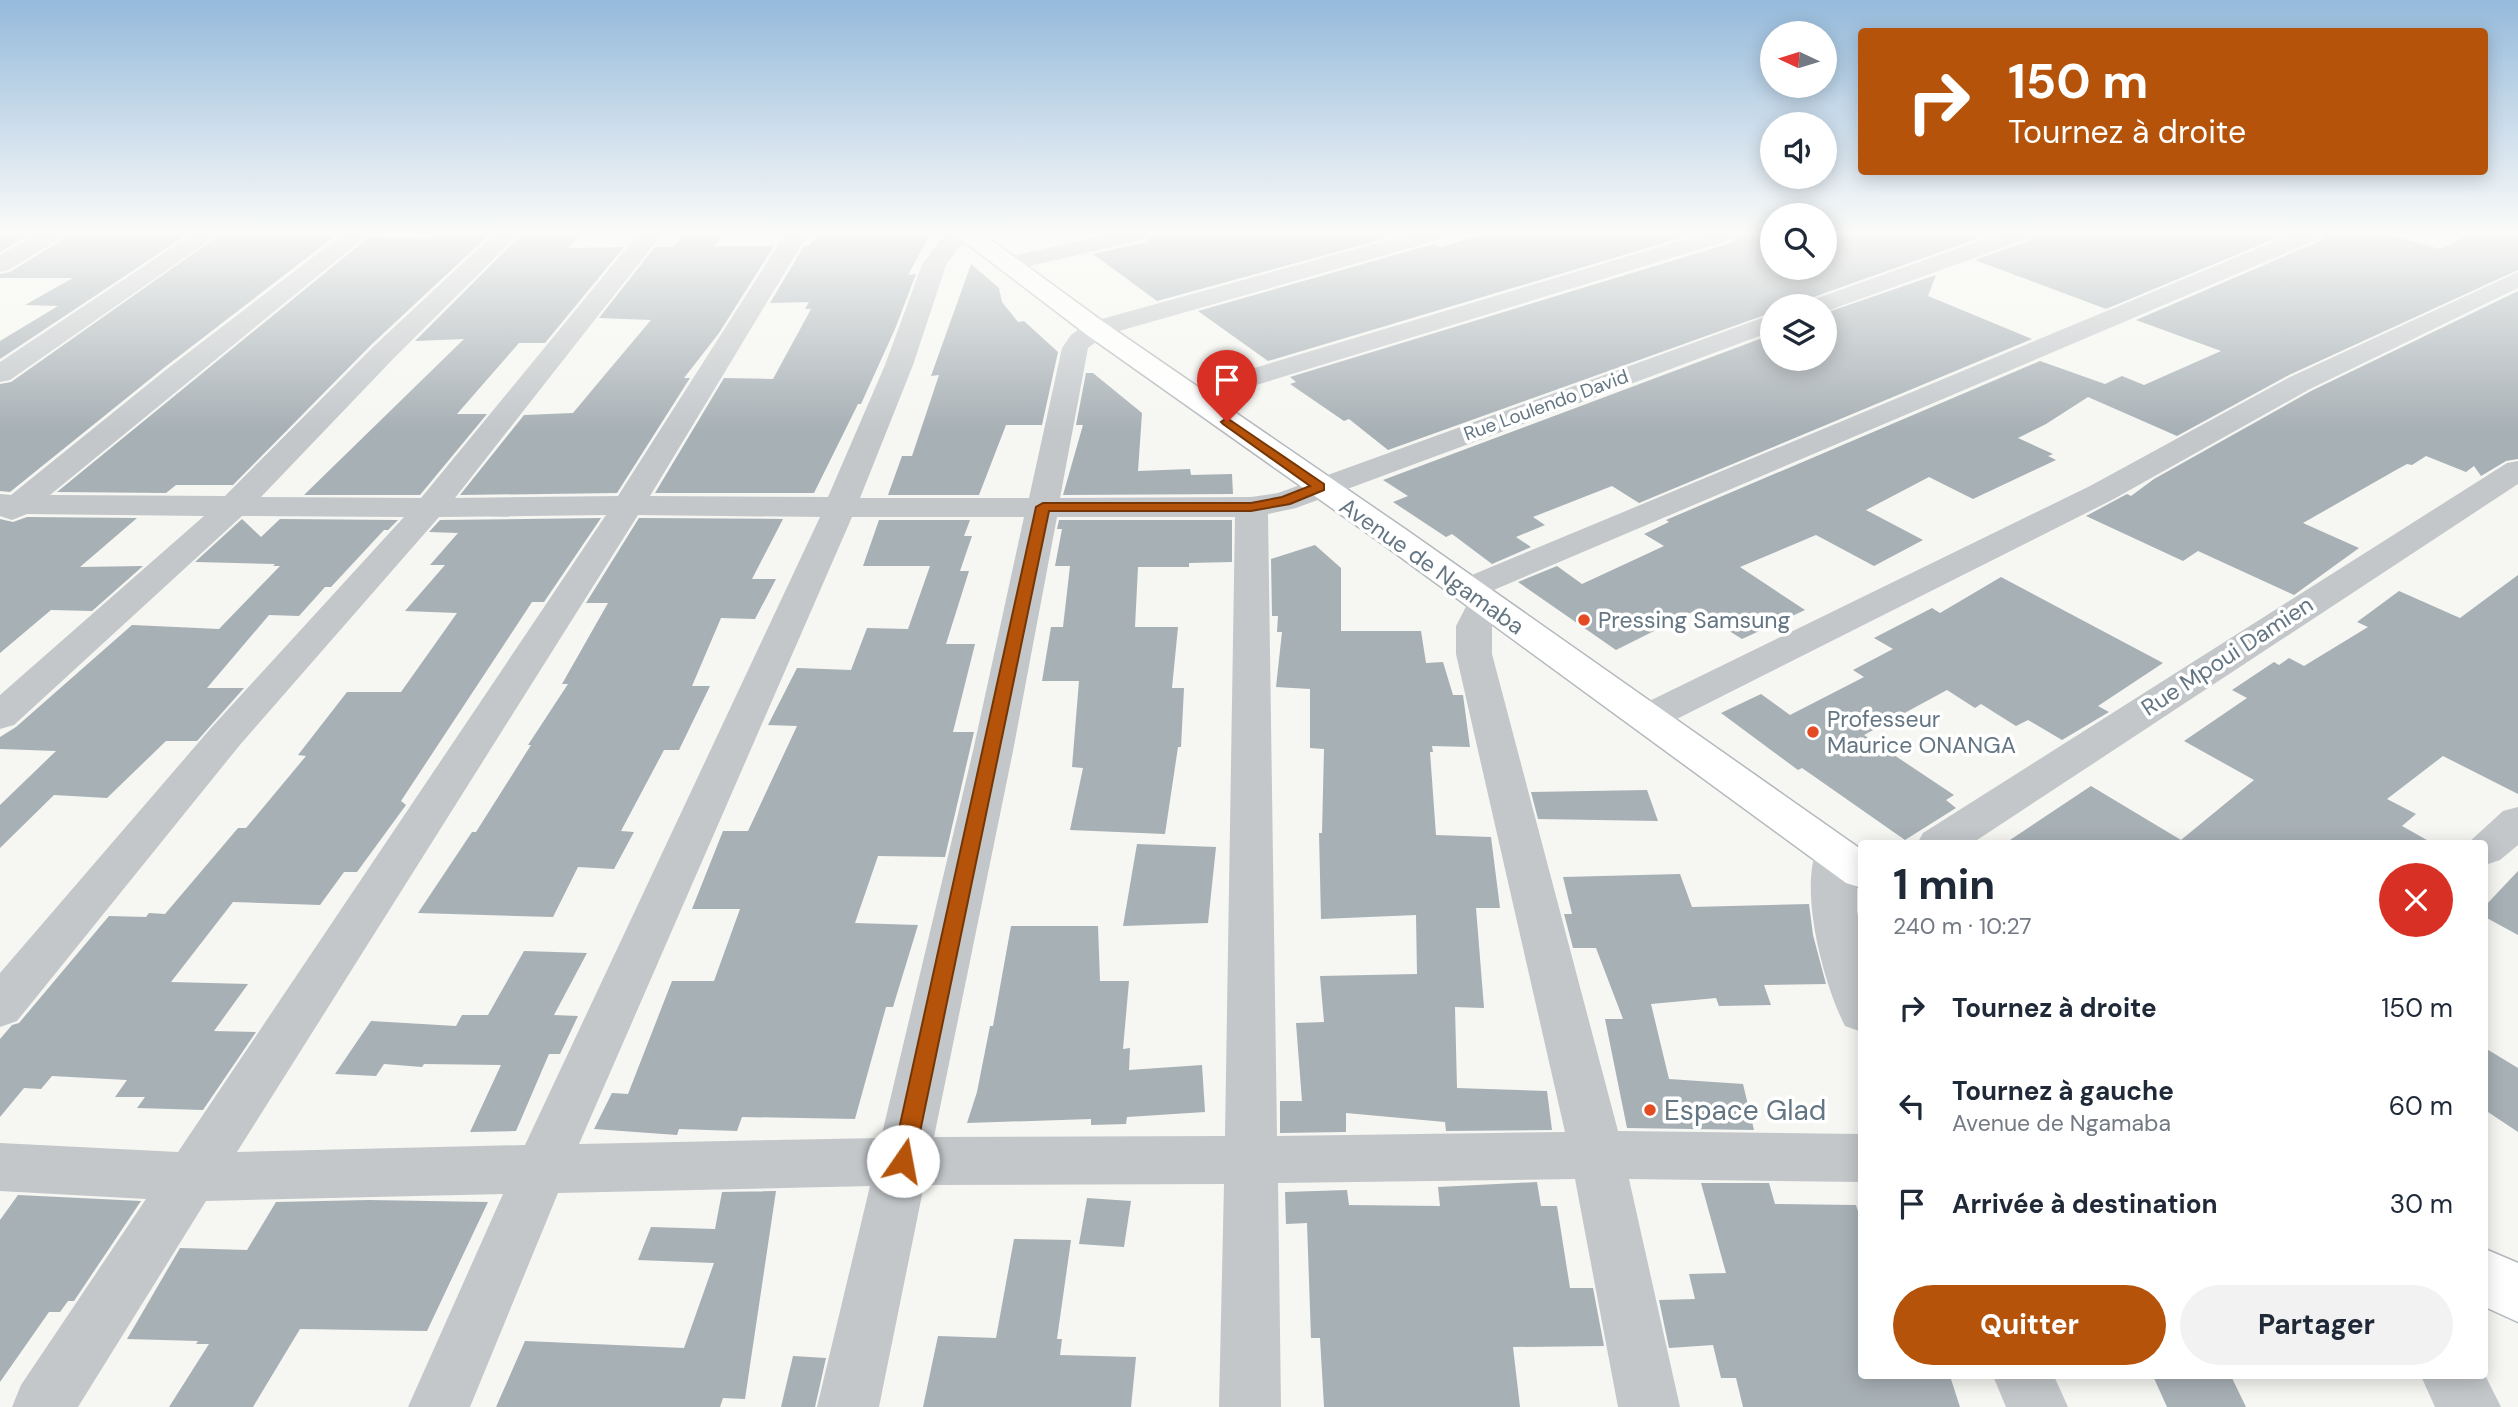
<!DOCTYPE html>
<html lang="fr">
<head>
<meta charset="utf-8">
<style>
  :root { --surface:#fff; --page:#f2f2f3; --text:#1f2937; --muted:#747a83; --accent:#b45309 }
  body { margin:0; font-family:"DM Sans",sans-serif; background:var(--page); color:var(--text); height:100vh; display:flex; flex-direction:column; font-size:26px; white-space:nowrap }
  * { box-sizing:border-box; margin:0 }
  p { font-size:23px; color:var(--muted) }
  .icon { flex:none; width:38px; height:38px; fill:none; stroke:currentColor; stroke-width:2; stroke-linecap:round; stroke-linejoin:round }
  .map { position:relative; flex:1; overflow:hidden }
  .drawer { position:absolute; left:1858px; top:840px; width:630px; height:539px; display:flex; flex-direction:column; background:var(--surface); border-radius:7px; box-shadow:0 4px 18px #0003 }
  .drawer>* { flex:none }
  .hud { position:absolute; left:1858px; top:28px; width:630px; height:147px; border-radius:7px; box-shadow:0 4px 18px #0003; background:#b45309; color:#fff; overflow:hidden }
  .needle { width:46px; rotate:274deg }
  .fabs { position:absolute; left:1760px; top:21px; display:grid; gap:14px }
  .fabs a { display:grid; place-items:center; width:77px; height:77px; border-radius:50%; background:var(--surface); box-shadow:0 4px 18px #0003; font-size:35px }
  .pin { position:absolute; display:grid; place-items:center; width:60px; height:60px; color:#fff; margin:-72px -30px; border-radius:50% 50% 50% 0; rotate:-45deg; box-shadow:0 0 7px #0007 }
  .pin .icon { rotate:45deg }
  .me { position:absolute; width:77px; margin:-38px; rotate:12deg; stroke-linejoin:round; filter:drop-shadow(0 0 5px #0008) }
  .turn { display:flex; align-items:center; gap:24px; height:147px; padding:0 35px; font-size:32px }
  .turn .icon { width:91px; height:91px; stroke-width:2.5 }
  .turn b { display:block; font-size:49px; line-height:60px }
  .round { display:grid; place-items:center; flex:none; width:74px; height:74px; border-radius:37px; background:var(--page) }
  .summary { display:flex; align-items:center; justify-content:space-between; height:119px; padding:0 35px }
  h1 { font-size:42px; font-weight:700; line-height:52px }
  .button { display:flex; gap:14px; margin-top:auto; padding:14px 35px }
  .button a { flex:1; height:80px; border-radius:42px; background:var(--accent); color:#fff; font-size:28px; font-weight:700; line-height:80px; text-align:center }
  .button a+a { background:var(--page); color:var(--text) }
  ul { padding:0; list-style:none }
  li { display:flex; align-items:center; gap:21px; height:98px; padding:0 35px }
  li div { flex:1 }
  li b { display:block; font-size:26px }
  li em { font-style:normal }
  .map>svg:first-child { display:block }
</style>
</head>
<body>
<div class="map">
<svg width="2518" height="1407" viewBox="0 0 2518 1407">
  <rect width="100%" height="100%" fill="#f6f6f2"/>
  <g fill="#a7b0b5">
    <polygon points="0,234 31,234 0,252"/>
    <polygon points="66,234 188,234 0,359 0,341 58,306 25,305 73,278 0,278 0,274 10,272 60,241"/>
    <polygon points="221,234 333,234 329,236 335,236 165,367 10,492 0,491 0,384 11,382"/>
    <polygon points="434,234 490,234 372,344 233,485 176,485 166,493 57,492 369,237 429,238"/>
    <polygon points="685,234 725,234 714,246 774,246 719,333 684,378 690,378 617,493 460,495 524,415 573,413 603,377 651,320 599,318 655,247 673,247"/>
    <polygon points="818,234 930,234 908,275 916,274 895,329 861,404 858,404 814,493 655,493 724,378 773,379 811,309 805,309 809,302 770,303 804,246 809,246"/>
    <polygon points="1152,234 1402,234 1157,301 1093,254 1146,242"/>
    <polygon points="1485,234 1694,234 1268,361 1198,311 1412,250 1435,244 1441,247"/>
    <polygon points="1740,234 1773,234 1773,268 1825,268 1825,234 1991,234 1808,299 1802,306 1773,306 1773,312 1388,450 1349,419 1344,421 1290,384 1296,382 1290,377 1734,242"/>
    <polygon points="2034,234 2286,234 2106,309 1975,260 2028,241"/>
    <polygon points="2326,234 2387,234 2440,249 2471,234 2518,234 2518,270 2289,375 2177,436 2088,397 2046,424 2018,438 2053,454 2048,456 2056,460 1973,499 1929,477 1866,510 1923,540 1874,566 1816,535 1740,567 1805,610 1742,639 1696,610 1616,650 1518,582 1557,566 1582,584 1664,546 1644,534 1669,522 1666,520 2040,361 2105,384 2122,376 2144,385 2221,351 2136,320 2320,241"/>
    <polygon points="521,235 581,235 567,248 624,247 545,343 519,343 457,414 487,414 420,495 304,495 464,339 415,341"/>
    <polygon points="971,264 999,288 1002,302 1018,322 1024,321 1058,352 1042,425 1006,425 979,495 888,495 902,456 912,456 939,375 931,376"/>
    <polygon points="1936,275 1928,296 2032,339 1639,503 1612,486 1533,517 1545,525 1516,537 1531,547 1492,564 1452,534 1446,537 1393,502 1408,496 1383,480 1773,334 1773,359 1825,359 1825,313"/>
    <polygon points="2518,291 2518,459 2506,461 2481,476 2474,466 2466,472 2426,456 2412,465 2407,464 2396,470 2303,523 2359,548 2294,595 2198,551 2183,561 2086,516 2127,494 2131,496 2154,479 2311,391"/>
    <polygon points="1086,373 1093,373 1142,413 1138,471 1190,469 1191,475 1232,474 1233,494 1063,495 1083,425 1076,425"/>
    <polygon points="27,517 137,518 80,567 143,566 92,611 51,610 0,653 0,519 13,522"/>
    <polygon points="601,518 544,602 532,602 401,801 406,805 357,872 344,872 320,905 233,902 171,982 248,984 214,1031 256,1032 203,1110 137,1108 145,1097 115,1097 127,1080 52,1076 41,1089 24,1088 0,1117 0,1039 12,1025 19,1023 109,916 146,917 149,913 165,914 238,828 246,828 306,756 298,755 347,692 401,692 457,613 405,611 445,565 430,565 458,533 429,532 440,520"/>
    <polygon points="639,518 783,519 752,579 776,579 755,619 721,618 692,686 710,686 679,750 664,750 621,831 634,832 614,869 578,867 553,917 418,913 472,832 476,832 531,745 528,745 568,684 562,684 608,603 586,603"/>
    <polygon points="242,519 261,537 280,519 398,520 388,530 384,530 331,587 325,587 299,616 269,615 207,688 244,688 197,741 166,741 107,798 54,795 0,848 0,805 56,751 0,749 0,737 16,727 132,625 219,629 280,566 273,566 275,564 195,562"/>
    <polygon points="879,520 970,520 964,536 972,536 960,571 969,571 946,644 975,644 953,732 974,732 945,857 878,856 855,923 918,925 893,1007 886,1007 855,1119 742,1117 737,1131 679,1129 677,1135 594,1129 612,1093 628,1094 672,981 714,981 740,909 692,909 723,831 748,831 797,726 768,725 797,668 851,670 867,628 908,629 930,566 863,566"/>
    <polygon points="1059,520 1232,520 1232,562 1189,563 1189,567 1138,567 1135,627 1178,627 1172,688 1184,688 1181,747 1178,747 1165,834 1070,830 1083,768 1072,767 1079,681 1042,681 1051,627 1063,627 1070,566 1055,566 1062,529 1057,529"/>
    <polygon points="1315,545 1341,568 1341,631 1421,631 1426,663 1443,662 1453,695 1463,695 1470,747 1432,746 1433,752 1430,752 1436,835 1491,837 1500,908 1476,908 1484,1008 1455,1007 1457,1088 1547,1091 1552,1130 1446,1131 1445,1122 1346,1113 1346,1132 1280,1133 1280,1101 1302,1101 1296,1023 1324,1022 1320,976 1417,974 1416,915 1321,919 1319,833 1322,833 1324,749 1310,748 1310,689 1276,687 1282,632 1277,632 1278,616 1272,616 1271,559"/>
    <polygon points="2518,575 2518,794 2443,756 2387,799 2416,814 2402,826 2434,844 2004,844 2091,786 2181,840 2254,780 2184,741 2247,698 2232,690 2274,662 2279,665 2289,658 2304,666 2368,627 2357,622 2399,591 2460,618"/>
    <polygon points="2001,577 2163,663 2098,706 2109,712 2062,740 2028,720 2016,726 1981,704 1975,708 1947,690 1864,735 1954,795 1946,800 1956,808 1905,840 1802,768 1798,770 1721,713 1761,694 1790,715 1864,677 1853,670 1893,649 1874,638 1932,608 1940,613"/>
    <polygon points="1647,790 1658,821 1538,819 1531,792"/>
    <polygon points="1137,844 1216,847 1208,923 1123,926"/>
    <polygon points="2518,871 2518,935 2485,917 2485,906"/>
    <polygon points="1680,874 1692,907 1809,904 1813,935 1826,984 1764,985 1771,1005 1719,1006 1716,998 1651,1004 1669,1079 1743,1084 1754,1130 1627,1128 1605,1019 1623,1019 1596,948 1573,948 1564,914 1572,914 1563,877"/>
    <polygon points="1011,926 1098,926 1100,981 1129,981 1123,1049 1130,1048 1129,1070 1202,1065 1205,1112 1127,1117 1126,1124 1091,1125 1091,1119 967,1123 977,1092 990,1026 993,1026"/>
    <polygon points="524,951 587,953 554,1015 578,1016 560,1054 549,1054 516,1131 470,1132 501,1065 424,1064 422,1067 384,1064 376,1076 335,1074 371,1021 456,1026 462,1015 488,1015"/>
    <polygon points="2485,1048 2518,1068 2518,1132 2485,1110"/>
    <polygon points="1537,1182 1541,1206 1557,1206 1570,1288 1593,1288 1604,1346 1513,1347 1520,1407 1324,1407 1320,1338 1311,1338 1307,1223 1286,1224 1285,1192 1347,1190 1349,1205 1440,1206 1438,1187"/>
    <polygon points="1701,1183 1769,1183 1775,1204 1856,1205 1862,1223 1862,1376 1950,1376 1960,1407 1743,1407 1736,1378 1721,1378 1713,1345 1669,1348 1659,1300 1695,1299 1689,1274 1726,1273"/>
    <polygon points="776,1191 745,1399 723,1398 720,1407 496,1407 525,1341 684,1348 714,1263 638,1260 651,1227 715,1229 722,1192"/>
    <polygon points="18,1195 141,1201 74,1301 68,1301 60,1312 49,1312 0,1382 0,1220"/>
    <polygon points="1087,1198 1131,1201 1124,1247 1079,1244"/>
    <polygon points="369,1200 488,1202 427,1331 300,1329 253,1407 169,1407 209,1344 196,1344 198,1341 127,1339 180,1248 247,1250 276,1202"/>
    <polygon points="1014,1239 1071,1240 1057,1339 1062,1339 1060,1355 1136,1357 1131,1407 923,1407 938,1336 996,1338"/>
    <polygon points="793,1356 826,1358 815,1407 781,1407"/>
    <polygon points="2153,1376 2231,1376 2246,1407 2167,1407"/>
  </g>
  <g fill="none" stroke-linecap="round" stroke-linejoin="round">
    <g stroke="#b3b9bd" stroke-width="3">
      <g id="secondary">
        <polygon points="958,234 983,234 1105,323 1408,531 1862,850 1862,888 1846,883 1384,545 1087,335 961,239"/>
        <polygon points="2485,1249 2518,1263 2518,1322 2485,1307"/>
      </g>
    </g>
    <g fill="#c3c7ca" fill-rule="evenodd">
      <polygon points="35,234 63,234 59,239 9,270 0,272 0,255"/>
      <polygon points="192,234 219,234 10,380 0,382 0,362"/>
      <path d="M 343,234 L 369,234 L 50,495 L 225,496 L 374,346 L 494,234 L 519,234 L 394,358 L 261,497 L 421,498 L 638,234 L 662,234 L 455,498 L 618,496 L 785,234 L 808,234 L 650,496 L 828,497 L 885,365 L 922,265 L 941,238 L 947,234 L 974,234 L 958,248 L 946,265 L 913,365 L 860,498 L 1029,498 L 1062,348 L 1071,335 L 1087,323 L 1410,234 L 1446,234 L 1442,239 L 1105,335 L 1088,348 L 1060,498 L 1251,497 L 1278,493 L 1773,314 L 1773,331 L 1296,508 L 1268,514 L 1277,1136 L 1565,1132 L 1456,654 L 1456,626 L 1470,599 L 1455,596 L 1450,589 L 1455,582 L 2292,234 L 2323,234 L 2319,239 L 1489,592 L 1497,595 L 1503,602 L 1492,626 L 1492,654 L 1618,1131 L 1862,1134 L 1862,1182 L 1629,1179 L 1680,1407 L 1618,1407 L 1575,1179 L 1278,1183 L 1281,1407 L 1219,1407 L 1224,1184 L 924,1185 L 879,1407 L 817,1407 L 870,1186 L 558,1193 L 470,1407 L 408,1407 L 503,1194 L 206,1201 L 78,1407 L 12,1407 L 21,1385 L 146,1199 L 0,1191 L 0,1143 L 178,1152 L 606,515 L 439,517 L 239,746 L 17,1021 L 0,1027 L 0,973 L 211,728 L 404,517 L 242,516 L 14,725 L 0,729 L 0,695 L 204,516 L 27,514 L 12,520 L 0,516 L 0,494 L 11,495 L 167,369 ZM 638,515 L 820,517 L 525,1145 L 237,1152 ZM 852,517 L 1024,517 L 973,751 L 881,1138 L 579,1144 ZM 1057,517 L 1235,517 L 1225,1136 L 934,1137 L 1013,751 Z"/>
      <polygon points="1109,234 1149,234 1145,239 1009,271 1000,269 997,264 1000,259"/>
      <polygon points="1702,234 1737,234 1733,239 1201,402 1191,405 1181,402 1177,396 1181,390"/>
      <polygon points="1998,234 2031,234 2027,239 1827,311 1825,306 1805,306 1809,301"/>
      <polygon points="2518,272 2518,288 2310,389 2112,500 1661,727 1647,731 1633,727 1628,718 1633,709 2090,486 2290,377"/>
      <polygon points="2518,461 2518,484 1971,844 1917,844 1923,833 2507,463"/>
      <polygon points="2518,807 2518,845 2500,860 2485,865 2485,844 2467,844 2503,811"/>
      <path d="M 1835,837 L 1850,842 L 1857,853 L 1857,911 L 1862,936 L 1862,1032 L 1845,1026 C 1824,985 1796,884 1820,842 Z"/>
      <polygon points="2485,1375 2501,1407 2435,1407 2421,1376"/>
      <polygon points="1993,1376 2054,1376 2068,1407 2006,1407"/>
    </g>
    <use href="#secondary" fill="#fff" fill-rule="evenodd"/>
  </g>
  <linearGradient id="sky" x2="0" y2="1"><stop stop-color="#95badb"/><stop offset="0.54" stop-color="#fbfbf9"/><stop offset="1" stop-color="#fbfbf9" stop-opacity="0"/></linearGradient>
  <rect width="2518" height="431" fill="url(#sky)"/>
  <polygon fill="#b45309" stroke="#753606" stroke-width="2" points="1227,418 1324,484 1324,490 1290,504 1251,511 1049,511 914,1161 911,1168 903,1171 895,1168 892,1161 1036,507 1043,503 1251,503 1282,497 1310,486 1223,424 1221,422"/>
  <g fill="#e44b23" stroke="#fff" stroke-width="2.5">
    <circle cx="1584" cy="620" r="7"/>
    <circle cx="1813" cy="732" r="7"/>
    <circle cx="1650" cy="1110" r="7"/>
  </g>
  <g text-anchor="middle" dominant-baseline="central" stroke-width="7" stroke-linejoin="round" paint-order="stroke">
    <g font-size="19" fill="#647683" stroke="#fff">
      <text transform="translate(1546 405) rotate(-20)">Rue Loulendo David</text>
    </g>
    <g font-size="23" fill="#647683" stroke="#fff">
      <text transform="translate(1432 566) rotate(35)">Avenue de Ngamaba</text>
      <text transform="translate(2227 656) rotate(-33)">Rue Mpoui Damien</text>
    </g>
    <g font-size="23" fill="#647683" stroke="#fff" text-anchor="start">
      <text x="1598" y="620">Pressing Samsung</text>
      <text x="1827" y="719">Professeur<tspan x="1827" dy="26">Maurice ONANGA</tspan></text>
    </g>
    <g font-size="28" fill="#647683" stroke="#fff" text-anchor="start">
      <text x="1664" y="1110">Espace Glad</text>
    </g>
  </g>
</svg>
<div class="fabs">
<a><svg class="needle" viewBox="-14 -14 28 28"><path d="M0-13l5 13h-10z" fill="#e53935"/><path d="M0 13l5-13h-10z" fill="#747a83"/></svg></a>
<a><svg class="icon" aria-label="sound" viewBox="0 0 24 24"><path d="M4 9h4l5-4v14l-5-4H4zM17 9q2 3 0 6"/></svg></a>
<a><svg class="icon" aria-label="search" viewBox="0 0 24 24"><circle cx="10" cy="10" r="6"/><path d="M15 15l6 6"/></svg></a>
<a><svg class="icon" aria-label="layers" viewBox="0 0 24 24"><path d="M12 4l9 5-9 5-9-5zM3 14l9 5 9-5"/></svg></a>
</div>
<div class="pin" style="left:1227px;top:422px;background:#d93025"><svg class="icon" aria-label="arrive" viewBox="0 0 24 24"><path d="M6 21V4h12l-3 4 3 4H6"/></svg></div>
<svg class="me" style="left:903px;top:1161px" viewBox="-20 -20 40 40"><circle r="19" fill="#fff"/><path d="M0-13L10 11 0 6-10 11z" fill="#b45309"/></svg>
<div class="hud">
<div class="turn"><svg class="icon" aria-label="right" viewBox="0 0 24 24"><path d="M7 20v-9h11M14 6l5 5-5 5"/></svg><div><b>150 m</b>Tournez à droite</div></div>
</div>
<section class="drawer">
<div class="summary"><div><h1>1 min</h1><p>240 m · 10:27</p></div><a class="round" style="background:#d93025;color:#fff"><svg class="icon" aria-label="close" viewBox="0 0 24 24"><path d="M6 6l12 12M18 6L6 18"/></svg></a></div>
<ul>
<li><svg class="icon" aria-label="right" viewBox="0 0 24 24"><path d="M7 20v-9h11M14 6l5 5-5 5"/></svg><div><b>Tournez à droite</b></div><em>150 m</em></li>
<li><svg class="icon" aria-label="left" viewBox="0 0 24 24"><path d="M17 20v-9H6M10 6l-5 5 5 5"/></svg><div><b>Tournez à gauche</b><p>Avenue de Ngamaba</p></div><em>60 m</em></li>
<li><svg class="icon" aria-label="arrive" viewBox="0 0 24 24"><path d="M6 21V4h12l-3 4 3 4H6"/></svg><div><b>Arrivée à destination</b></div><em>30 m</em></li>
</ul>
<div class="button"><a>Quitter</a><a>Partager</a></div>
</section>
</div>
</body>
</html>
